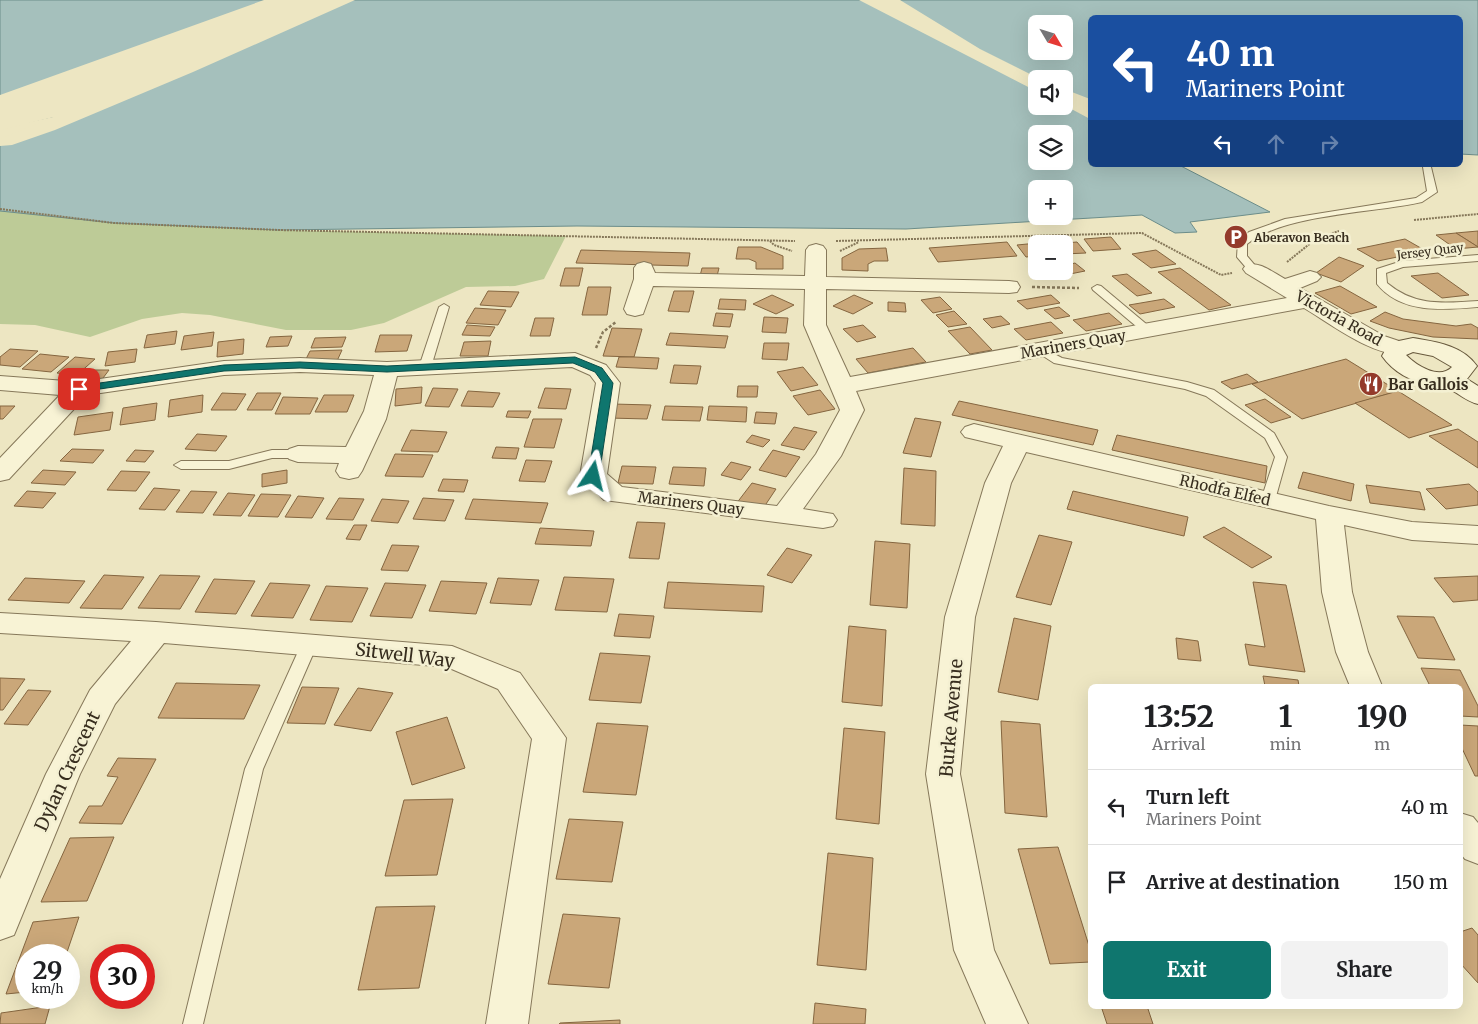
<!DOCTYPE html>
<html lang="en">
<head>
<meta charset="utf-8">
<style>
  :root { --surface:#fff; --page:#f2f2f2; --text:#202124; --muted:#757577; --line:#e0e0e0; --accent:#0f766e }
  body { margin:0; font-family:Merriweather,serif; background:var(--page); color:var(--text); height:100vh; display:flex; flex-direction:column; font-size:19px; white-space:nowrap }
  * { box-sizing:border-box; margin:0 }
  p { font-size:16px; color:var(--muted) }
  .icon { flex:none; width:28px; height:28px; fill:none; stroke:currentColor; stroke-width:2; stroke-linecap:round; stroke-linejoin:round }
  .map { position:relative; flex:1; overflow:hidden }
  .sheet { position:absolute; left:1088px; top:684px; width:375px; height:325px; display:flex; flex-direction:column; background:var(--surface); border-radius:8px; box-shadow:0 5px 20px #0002 }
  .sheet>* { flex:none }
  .guide { position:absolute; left:1088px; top:15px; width:375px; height:152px; border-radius:8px; box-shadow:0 5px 20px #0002; background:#1a4fa0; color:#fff; overflow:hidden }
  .needle { width:32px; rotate:128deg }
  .fabs { position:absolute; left:1028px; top:15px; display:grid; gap:10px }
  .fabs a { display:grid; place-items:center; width:45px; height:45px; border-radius:8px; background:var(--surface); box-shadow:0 5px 20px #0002; font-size:25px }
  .speed { position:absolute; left:15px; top:944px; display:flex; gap:10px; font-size:25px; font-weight:700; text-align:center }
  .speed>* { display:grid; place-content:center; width:65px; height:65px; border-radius:50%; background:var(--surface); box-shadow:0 5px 20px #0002; line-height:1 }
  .speed small { font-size:12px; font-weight:400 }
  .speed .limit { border:8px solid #d22; background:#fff; color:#111 }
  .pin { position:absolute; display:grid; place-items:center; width:42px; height:42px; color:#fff; margin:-21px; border-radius:10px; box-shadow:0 2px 8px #0006 }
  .me { position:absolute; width:55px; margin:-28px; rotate:10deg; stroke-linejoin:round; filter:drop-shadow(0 0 4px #0008) }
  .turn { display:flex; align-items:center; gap:18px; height:105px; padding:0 15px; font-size:22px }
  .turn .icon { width:65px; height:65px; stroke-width:2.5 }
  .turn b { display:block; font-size:35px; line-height:42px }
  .lanes { display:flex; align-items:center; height:48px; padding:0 15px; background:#0003; justify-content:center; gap:25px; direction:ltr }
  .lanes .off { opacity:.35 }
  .eta { display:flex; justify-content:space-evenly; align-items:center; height:85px; text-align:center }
  .eta b { font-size:30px; font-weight:700; line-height:35px }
  .action { display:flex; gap:10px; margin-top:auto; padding:10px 15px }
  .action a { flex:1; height:58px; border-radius:8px; background:var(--accent); color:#fff; font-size:20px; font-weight:700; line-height:58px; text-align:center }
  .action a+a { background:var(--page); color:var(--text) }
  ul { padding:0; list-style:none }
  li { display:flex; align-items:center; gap:15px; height:75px; padding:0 15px; border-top:1px solid var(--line) }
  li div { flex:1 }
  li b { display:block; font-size:19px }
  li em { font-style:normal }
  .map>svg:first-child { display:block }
</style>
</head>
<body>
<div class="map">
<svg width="1478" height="1024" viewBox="0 0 1478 1024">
  <rect width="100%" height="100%" fill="#ede6c2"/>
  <polygon fill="#bdcb97" points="0,209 114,223 278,230 566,236 544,279 515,286 466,287 384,323 351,330 286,330 210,315 182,313 142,319 90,337 35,325 0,324"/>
  <path fill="#a5c0bc" stroke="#6c8d8a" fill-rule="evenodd" d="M 0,0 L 1478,0 L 1478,155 L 1460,154 L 1460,18 L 1090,18 L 1090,165 L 1179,165 L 1270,212 L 1190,222 L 1197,232 L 1175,233 L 1142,215 L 906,229 L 577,226 L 278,230 L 114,223 L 0,211 L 0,141 L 74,112 L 0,128 ZM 1036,24 L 1064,24 L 1064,51 L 1036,51 ZM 1036,79 L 1064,79 L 1064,106 L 1036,106 ZM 1036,134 L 1064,134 L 1064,161 L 1036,161 ZM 1036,189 L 1064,189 L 1064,216 L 1036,216 Z"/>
  <g fill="#ede6c2">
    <polygon points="264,0 355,0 193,72 55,130 12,145 0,146 0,139 54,117 0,130 0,95"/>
    <polygon points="859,0 900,0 980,49 1040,79 1036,79 1036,91"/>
    <polygon points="1064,89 1090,99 1090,119 1064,105"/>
  </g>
  <g fill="#caa779" stroke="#856640">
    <polygon points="1478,231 1478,247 1456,233"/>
    <polygon points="1456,233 1475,245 1478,247 1456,249 1436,235"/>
    <polygon points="1111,237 1121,249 1093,251 1084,239"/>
    <polygon points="1405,239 1426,251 1378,261 1357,249"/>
    <polygon points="1007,242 1017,256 938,262 929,248"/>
    <polygon points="1048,242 1049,244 1036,244 1036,256 1026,257 1017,245"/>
    <polygon points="1077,242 1086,253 1064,254 1064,244 1052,244"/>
    <polygon points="738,247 761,247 783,256 783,269 756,269 756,262 749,259 736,259"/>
    <polygon points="886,248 888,261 874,261 868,264 868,271 842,270 842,258 859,249"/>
    <polygon points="581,250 690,253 688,266 576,263"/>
    <polygon points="1156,250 1176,264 1151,268 1132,254"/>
    <polygon points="1339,257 1364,266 1341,282 1316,273"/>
    <polygon points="1075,263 1085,271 1070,274 1064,269 1064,266"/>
    <polygon points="565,268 583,268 579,286 560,286"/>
    <polygon points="702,268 719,268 717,276 700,276"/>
    <polygon points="1180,268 1231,305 1209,310 1158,272"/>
    <polygon points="1044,271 1063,271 1067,274 1052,277"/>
    <polygon points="1438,273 1469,295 1442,298 1411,276"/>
    <polygon points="1127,274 1152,293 1137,296 1112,276"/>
    <polygon points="1340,286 1377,307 1351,314 1315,293"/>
    <polygon points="588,287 611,287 607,315 582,315"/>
    <polygon points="488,291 519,292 511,307 480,305"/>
    <polygon points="674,291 694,291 689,312 668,311"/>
    <polygon points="772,295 794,305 776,314 753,304"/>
    <polygon points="854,295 873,303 853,314 833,306"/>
    <polygon points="1051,295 1060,303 1027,309 1017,301"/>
    <polygon points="940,297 952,309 933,313 921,300"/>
    <polygon points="720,299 746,300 745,310 718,309"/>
    <polygon points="1164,299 1175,307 1140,314 1129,305"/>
    <polygon points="888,302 905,303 906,312 888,311"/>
    <polygon points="1059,307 1070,316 1055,319 1044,310"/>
    <polygon points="475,308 506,310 498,325 466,323"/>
    <polygon points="954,311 967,324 948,327 936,315"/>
    <polygon points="1385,312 1403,319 1456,326 1471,324 1478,328 1478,339 1433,337 1389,328 1370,321"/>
    <polygon points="716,313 733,314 730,327 713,326"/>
    <polygon points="1109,313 1122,324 1086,331 1073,320"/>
    <polygon points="1001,316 1010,324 992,328 983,319"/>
    <polygon points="764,317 788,318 786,333 762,332"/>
    <polygon points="535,318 554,318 550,336 530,336"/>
    <polygon points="1051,322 1063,333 1026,340 1014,329"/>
    <polygon points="467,325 495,327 490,336 462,335"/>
    <polygon points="863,325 876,337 857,342 843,329"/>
    <polygon points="970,327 992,350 970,354 948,331"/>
    <polygon points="612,328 642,329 634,357 603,356"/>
    <polygon points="177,331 175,344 144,348 147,335"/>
    <polygon points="214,332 212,346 181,350 184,336"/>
    <polygon points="670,333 728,336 725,348 666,345"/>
    <polygon points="380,335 412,335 407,351 375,352"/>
    <polygon points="292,336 288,346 266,347 270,337"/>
    <polygon points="346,337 342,347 311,348 315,338"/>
    <polygon points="244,339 243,354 217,357 218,342"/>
    <polygon points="491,341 488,356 460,356 464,342"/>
    <polygon points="764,343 789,343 787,360 762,359"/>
    <polygon points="913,348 926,362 868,373 856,359"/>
    <polygon points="10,349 38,351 20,367 0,365 0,357"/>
    <polygon points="137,349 135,362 105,366 108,352"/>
    <polygon points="342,350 337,361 305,361 310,351"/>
    <polygon points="40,354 69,357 51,372 22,369"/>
    <polygon points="75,357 95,359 77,375 57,373"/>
    <polygon points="619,357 634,357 659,358 657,369 616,367"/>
    <polygon points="1346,359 1398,391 1302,419 1252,384"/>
    <polygon points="674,365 701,366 697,384 670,383"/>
    <polygon points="803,367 818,385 791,391 777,372"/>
    <polygon points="93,370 109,370 100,382 84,383"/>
    <polygon points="1247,374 1258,382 1232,389 1221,382"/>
    <polygon points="738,386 758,386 757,397 737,397"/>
    <polygon points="422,387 421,403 395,406 396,389"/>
    <polygon points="433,388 458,389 449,407 425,406"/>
    <polygon points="545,388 571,389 566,409 538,408"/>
    <polygon points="820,390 835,409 808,415 793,396"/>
    <polygon points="468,391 500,393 493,407 461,406"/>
    <polygon points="1398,391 1452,425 1409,438 1355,403"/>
    <polygon points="222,393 246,394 236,410 211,410"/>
    <polygon points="257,393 281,393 272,410 247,410"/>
    <polygon points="203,395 202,412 168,417 170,400"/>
    <polygon points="324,395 354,395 347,412 315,412"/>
    <polygon points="283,397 318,398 310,414 275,414"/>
    <polygon points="1265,399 1291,417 1271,423 1245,405"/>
    <polygon points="959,401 1098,430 1093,445 952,415"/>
    <polygon points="157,403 155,420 120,425 123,408"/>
    <polygon points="613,404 651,405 647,419 609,418"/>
    <polygon points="0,406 15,406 3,419 0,419"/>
    <polygon points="665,406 703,407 700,421 662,420"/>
    <polygon points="709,406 747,407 746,422 707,420"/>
    <polygon points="508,411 531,411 528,418 506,417"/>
    <polygon points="113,412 110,430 74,435 78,417"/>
    <polygon points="756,412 777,413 775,424 754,423"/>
    <polygon points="915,418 941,422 931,457 903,453"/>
    <polygon points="533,419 562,419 554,448 524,447"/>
    <polygon points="794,427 817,432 804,450 781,445"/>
    <polygon points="1458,429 1478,442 1478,468 1429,436"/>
    <polygon points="411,430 447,432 438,452 401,451"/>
    <polygon points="197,434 227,436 216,451 185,449"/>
    <polygon points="752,435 770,440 763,447 746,442"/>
    <polygon points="1117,435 1267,466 1265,483 1112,450"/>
    <polygon points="496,447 519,448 516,459 492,458"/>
    <polygon points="72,449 104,450 93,463 60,461"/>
    <polygon points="135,450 154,451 145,462 126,461"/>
    <polygon points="773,450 800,457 786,477 759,470"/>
    <polygon points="395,454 433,455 423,477 385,476"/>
    <polygon points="526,460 552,461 545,482 519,481"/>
    <polygon points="731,462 751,467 741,480 721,475"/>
    <polygon points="622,466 656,467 653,484 618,483"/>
    <polygon points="673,467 706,468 704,486 669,484"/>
    <polygon points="904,468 936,471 935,526 901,524"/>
    <polygon points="43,470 76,472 65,485 31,483"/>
    <polygon points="287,470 287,483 262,487 262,474"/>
    <polygon points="121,471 150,472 136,491 107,490"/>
    <polygon points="1303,472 1354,484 1351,501 1298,488"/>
    <polygon points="443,479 468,480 464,492 438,491"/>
    <polygon points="752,483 776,489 762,510 736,504"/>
    <polygon points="1469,484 1478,492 1478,505 1446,509 1426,489"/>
    <polygon points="1366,485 1420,492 1425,510 1370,503"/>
    <polygon points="154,488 180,490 165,510 139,509"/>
    <polygon points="27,491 56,493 43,508 14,506"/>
    <polygon points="191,491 217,492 203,513 176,512"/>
    <polygon points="1073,491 1188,517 1184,536 1067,509"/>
    <polygon points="228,493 255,495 241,516 213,515"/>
    <polygon points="261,494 291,495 278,517 248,516"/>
    <polygon points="298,496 324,498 312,518 285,517"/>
    <polygon points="339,498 364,499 353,520 326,519"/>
    <polygon points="423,498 454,500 445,521 413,519"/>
    <polygon points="382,499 409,501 398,523 371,521"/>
    <polygon points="473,499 548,503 541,523 465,519"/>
    <polygon points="637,522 665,523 659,559 629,558"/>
    <polygon points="354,525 367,525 360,540 346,539"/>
    <polygon points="1224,527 1272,557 1252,568 1203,537"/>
    <polygon points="540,528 594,531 591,546 535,544"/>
    <polygon points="1039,535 1072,542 1051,605 1016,597"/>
    <polygon points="875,541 910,544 907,608 870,605"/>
    <polygon points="392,545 419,546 408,571 381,570"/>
    <polygon points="787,548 812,555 792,583 767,575"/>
    <polygon points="104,575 144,577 122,609 80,608"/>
    <polygon points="160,575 200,576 180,609 138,608"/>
    <polygon points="1478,576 1478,600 1453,602 1434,578"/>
    <polygon points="564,577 614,579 607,612 555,610"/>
    <polygon points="25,578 85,581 69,603 8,600"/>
    <polygon points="498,578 539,580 531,605 490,603"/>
    <polygon points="214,579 255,581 236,614 195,612"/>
    <polygon points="441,581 487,583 476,614 429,611"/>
    <polygon points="668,582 764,586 762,612 664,608"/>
    <polygon points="1253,582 1286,585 1305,672 1249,665 1245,644 1265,647"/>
    <polygon points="270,583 310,585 293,618 251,616"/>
    <polygon points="385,583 426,585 412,618 370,616"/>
    <polygon points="326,586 368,588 352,622 310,620"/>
    <polygon points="619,614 654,616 650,638 614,636"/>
    <polygon points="1397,616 1434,617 1455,660 1418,658"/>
    <polygon points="1014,618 1051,626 1038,700 998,692"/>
    <polygon points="849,626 886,630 882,706 842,702"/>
    <polygon points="1176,638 1198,641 1201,661 1178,659"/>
    <polygon points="600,653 650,656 641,703 589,700"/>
    <polygon points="1421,668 1460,670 1478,706 1478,717 1460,716 1460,686 1430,686"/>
    <polygon points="1263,676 1298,680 1299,686 1265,686"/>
    <polygon points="0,678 25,679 3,710 0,710"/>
    <polygon points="176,683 260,685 244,719 158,718"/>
    <polygon points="302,687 339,688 325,724 287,723"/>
    <polygon points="358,688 393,693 371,731 334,725"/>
    <polygon points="28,690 51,691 28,725 4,724"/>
    <polygon points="447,717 465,768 412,785 396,732"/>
    <polygon points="1001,721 1040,724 1047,817 1005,813"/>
    <polygon points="597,723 648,726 636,795 583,792"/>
    <polygon points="1460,725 1478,726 1478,776 1475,776 1460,744"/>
    <polygon points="844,728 885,732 879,824 836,819"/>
    <polygon points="118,758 156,759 122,824 79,823 89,806 102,806 118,777 107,776"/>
    <polygon points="453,799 437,875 385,876 404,800"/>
    <polygon points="569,819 623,822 612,882 556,879"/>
    <polygon points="114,837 87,901 41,902 70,838"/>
    <polygon points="1058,847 1090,949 1090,962 1050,964 1018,849"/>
    <polygon points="828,853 873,858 866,970 817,965"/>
    <polygon points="435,906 419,988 358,990 376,907"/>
    <polygon points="563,914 620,918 609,988 548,984"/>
    <polygon points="79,917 66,955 26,955 26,992 6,994 33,922"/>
    <polygon points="1472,928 1478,935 1478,983 1460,963 1460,932"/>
    <polygon points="815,1003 866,1009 865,1024 813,1024"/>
    <polygon points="50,1006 45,1024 0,1024 1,1013"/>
    <polygon points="1101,1006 1147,1006 1153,1024 1107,1024"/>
    <polygon points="620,1020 620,1024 559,1024 560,1023"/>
  </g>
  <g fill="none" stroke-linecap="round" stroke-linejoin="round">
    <g stroke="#86785a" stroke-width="2">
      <g id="lane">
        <path d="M 1424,165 L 1430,165 L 1431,167 L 1437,192 L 1422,202 C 1374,213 1283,214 1247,244 L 1247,256 L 1258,269 L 1257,271 L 1249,271 L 1237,257 L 1238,241 L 1249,232 L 1285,219 L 1416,198 L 1427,191 L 1423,167 Z"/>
        <path d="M 1478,255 L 1478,261 L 1403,267 L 1386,273 L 1387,283 C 1416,307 1443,303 1478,301 L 1478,307 C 1443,310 1401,314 1377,284 L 1377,269 L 1402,261 Z"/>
        <polygon points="1097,285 1101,286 1151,328 1153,330 1151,332 1143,332 1093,290 1092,288"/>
        <polygon points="444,304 449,307 431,367 429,369 421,369 419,367 439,307"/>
        <polygon points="1041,347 1062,358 1187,382 1214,390 1274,433 1287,457 1275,500 1268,504 1261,500 1275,457 1265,438 1206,396 1185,389 1054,363 1037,352 1035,350"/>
        <polygon points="272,450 298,450 304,454 298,458 272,458 229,469 181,469 174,465 181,461 229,461"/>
        <polygon points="309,640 315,641 317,645 263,769 203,1024 183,1024 245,769 301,645 303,641"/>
      </g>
    </g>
    <g stroke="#86785a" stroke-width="2">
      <g id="street">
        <path d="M 816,244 L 823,246 L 826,250 L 826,277 L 1009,281 L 1017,282 L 1020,287 L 1017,292 L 1009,293 L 826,289 L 826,325 L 850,377 L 1287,298 L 1246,273 L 1243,269 L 1246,265 C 1260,261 1272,272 1285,279 L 1310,271 L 1317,273 L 1321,277 L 1317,281 L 1300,288 L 1384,336 L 1405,343 L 1408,348 L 1405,353 C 1377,360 1328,322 1304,308 L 856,391 L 864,410 L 841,456 L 803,509 L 833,514 L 837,520 L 833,526 L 823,528 L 604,500 L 580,476 L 596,383 L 590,375 L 572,367 L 397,376 L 386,419 L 362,471 L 358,477 L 349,479 L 340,477 L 336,471 L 339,463 L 298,462 L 289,459 L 285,454 L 289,449 L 298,446 L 346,447 L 364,411 L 374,375 L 300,372 L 224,375 L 87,395 L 9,479 L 0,481 L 0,458 L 60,395 L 0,390 L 0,376 L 79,382 L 224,361 L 300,358 L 387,362 L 575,353 L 606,365 L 620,383 L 607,474 L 622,487 L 777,506 L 816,454 L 840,410 L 804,325 L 805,289 L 653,286 L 643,314 L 635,316 L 627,314 L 624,309 L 634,279 L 634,268 L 637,264 L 644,262 L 651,264 L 655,273 L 805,276 L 806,250 L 809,246 Z"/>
        <polygon points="974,424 1329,506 1412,522 1478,526 1478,544 1412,540 1344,525 1352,592 1368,652 1382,686 1350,686 1336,652 1322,592 1316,519 1026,452 1011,483 975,617 960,774 994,950 1028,1024 986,1024 954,950 926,774 945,617 985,483 1003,446 965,437 961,432 965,427"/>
        <polygon points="0,613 156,622 452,646 520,673 566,738 528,1024 486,1024 532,739 498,689 447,667 164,643 115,704 80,774 14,935 0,940 0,879 46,774 90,690 131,641 0,633"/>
        <polygon points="1460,813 1473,817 1478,823 1478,864 1465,859 1460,853"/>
      </g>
    </g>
    <g stroke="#68593d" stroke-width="2">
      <path id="secondary" d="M 1413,338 C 1436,342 1462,345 1477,366 L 1467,379 L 1478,386 L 1478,404 C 1466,401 1458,393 1447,387 C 1443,385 1437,386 1432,385 C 1412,382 1394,373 1382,356 L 1389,343 ZM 1413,352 L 1433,356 L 1452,367 C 1439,380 1417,366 1406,355 Z"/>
    </g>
    <g stroke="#86785a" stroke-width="2" stroke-dasharray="2 1" stroke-linecap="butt">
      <polyline points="0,209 114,223 278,230 795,241"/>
      <polyline points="1414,220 1478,214"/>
      <polyline points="770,241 774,245 792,251"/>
      <polyline points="836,241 1142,233 1221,275 1232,273"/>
      <polyline points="840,251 859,242"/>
      <polyline points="1287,262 1317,238 1339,231"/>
    </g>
    <g stroke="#86785a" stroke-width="2.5" stroke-dasharray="3 2" stroke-linecap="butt">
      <polyline points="1032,287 1079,288"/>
      <polyline points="596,348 603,332 616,322"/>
    </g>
    <use href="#lane" fill="#f8f3d5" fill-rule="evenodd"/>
    <use href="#street" fill="#f8f3d5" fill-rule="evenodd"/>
    <use href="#secondary" fill="#f8f3d5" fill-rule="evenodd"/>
  </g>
  <polygon fill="#0f766e" stroke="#0a4d48" points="575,357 602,368 613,383 599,476 593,479 588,476 603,383 595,372 573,363 387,372 300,368 224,371 79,392 74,389 79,386 224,365 300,362 387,366"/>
  <defs>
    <g id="parking-disc" transform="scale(1.25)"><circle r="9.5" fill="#943a2b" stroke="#f4f0d2"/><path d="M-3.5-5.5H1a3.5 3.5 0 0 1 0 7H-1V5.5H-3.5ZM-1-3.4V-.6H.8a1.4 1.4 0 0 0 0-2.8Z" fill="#fff"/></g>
    <g id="restaurant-disc" transform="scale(1.25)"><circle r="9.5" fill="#943a2b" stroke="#f4f0d2"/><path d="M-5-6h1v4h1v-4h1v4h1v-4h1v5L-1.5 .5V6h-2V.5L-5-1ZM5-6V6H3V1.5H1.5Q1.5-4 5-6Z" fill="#fff"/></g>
  </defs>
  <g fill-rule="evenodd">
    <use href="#parking-disc" x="1236" y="237"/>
    <use href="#restaurant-disc" x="1371" y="384"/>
  </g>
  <g text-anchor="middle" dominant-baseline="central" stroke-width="5" stroke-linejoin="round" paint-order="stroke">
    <g font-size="12" font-weight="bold" fill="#372d1e" stroke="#f4f0d2" text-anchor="start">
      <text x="1254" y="237">Aberavon Beach</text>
    </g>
    <g font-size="12" fill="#372d1e" stroke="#f4f0d2">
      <text transform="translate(1430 251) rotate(-7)">Jersey Quay</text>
    </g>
    <g font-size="15" fill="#372d1e" stroke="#f4f0d2">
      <text transform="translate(1339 318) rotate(29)">Victoria Road</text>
      <text transform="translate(1073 344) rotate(-10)">Mariners Quay</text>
      <text transform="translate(1225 490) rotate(13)">Rhodfa Elfed</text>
      <text transform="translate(691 503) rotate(7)">Mariners Quay</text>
    </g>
    <g font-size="15" font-weight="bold" fill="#372d1e" stroke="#f4f0d2" text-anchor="start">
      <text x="1388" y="384">Bar Gallois</text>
    </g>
    <g font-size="18" fill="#372d1e" stroke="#f4f0d2">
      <text transform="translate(405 655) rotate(7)">Sitwell Way</text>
      <text transform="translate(951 718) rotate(-85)">Burke Avenue</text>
      <text transform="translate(67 771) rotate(-65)">Dylan Crescent</text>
    </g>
  </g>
</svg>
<div class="fabs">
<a><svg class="needle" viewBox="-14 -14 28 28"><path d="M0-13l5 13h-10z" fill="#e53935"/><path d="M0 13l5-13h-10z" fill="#757577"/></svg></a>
<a><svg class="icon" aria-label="sound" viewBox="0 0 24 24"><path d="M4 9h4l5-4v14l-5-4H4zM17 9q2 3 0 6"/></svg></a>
<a><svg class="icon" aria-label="layers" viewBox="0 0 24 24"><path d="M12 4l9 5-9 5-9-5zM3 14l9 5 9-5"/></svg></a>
<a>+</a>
<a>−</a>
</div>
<div class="speed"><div>29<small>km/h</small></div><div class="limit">30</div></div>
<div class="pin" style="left:79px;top:389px;background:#d93025"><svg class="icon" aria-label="arrive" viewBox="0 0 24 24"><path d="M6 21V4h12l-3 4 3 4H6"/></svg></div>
<svg class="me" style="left:593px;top:476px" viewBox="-20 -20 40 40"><path d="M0-17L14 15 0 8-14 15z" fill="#0f766e" stroke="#fff" stroke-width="4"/></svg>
<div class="guide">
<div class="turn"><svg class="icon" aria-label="left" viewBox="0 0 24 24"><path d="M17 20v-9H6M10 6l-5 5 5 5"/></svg><div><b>40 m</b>Mariners Point</div></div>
<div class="lanes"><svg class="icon" aria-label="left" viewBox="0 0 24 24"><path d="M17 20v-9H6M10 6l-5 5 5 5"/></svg><svg class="icon off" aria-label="ahead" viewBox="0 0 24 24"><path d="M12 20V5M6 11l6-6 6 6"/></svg><svg class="icon off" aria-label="right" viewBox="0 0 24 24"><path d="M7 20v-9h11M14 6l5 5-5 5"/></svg></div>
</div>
<section class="sheet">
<div class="eta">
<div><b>13:52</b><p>Arrival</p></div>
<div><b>1</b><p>min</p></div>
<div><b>190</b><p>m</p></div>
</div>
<ul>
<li><svg class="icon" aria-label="left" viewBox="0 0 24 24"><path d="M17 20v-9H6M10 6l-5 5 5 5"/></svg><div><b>Turn left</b><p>Mariners Point</p></div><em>40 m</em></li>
<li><svg class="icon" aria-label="arrive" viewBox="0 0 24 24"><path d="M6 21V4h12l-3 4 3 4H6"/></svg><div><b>Arrive at destination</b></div><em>150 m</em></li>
</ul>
<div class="action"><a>Exit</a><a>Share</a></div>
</section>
</div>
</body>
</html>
